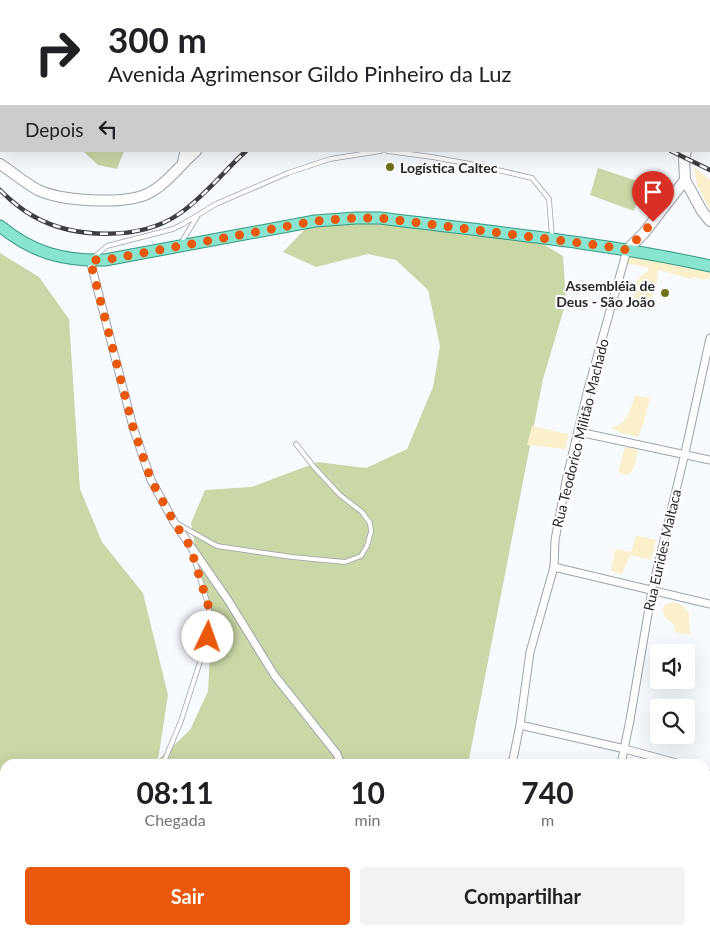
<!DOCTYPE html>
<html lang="pt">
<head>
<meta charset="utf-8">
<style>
  :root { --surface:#fff; --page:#f2f2f2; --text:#202124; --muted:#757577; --accent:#ea580c }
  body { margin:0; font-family:Lato,sans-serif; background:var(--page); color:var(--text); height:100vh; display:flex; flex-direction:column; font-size:19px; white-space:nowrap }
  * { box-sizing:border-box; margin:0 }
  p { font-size:16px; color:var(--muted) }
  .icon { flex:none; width:28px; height:28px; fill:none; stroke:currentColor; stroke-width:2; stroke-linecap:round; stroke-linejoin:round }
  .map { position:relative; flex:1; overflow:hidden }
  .drawer { position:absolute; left:0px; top:759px; width:710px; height:176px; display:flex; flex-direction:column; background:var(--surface); border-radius:15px 15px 0 0; box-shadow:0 5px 20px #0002 }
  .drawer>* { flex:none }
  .banner { position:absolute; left:0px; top:0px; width:710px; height:152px; box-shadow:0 5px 20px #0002; background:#fff; color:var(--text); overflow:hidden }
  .fabs { position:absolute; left:650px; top:644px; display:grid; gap:10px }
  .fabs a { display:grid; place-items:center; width:45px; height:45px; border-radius:5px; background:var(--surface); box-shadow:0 5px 20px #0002; font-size:25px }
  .pin { position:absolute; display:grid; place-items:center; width:42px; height:42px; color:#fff; margin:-51px -21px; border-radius:50% 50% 50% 0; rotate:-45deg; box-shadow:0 0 5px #0007 }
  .pin .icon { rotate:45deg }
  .me { position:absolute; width:55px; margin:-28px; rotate:3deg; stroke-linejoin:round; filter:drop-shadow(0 0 4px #0008) }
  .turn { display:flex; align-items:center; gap:18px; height:105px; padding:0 25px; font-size:22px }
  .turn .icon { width:65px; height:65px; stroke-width:2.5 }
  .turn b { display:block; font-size:35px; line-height:42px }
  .then { display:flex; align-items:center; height:48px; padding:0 25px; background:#0003; gap:10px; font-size:19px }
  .eta { display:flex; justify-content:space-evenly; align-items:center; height:85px; text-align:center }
  .eta b { font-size:30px; font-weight:700; line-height:35px }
  .action { display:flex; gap:10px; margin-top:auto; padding:10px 25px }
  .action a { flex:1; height:58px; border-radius:5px; background:var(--accent); color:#fff; font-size:20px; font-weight:700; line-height:58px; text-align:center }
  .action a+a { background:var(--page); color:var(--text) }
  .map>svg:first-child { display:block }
</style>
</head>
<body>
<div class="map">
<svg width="710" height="934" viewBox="0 0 710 934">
  <rect width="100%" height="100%" fill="#f7faff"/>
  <g fill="#cad7a6">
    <polygon points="83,151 124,151 117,169 98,165"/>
    <polygon points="598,168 643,183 634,211 590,195"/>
    <polygon points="358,219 537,240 563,256 566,302 543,379 468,764 5,764 5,912 0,914 0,253 39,277 69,319 80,489 102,542 143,593 168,695 158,760 190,730 208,691 211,636 191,523 205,490 251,487 318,462 366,468 407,449 433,387 440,346 428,290 396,260 368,254 316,267 283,252 311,223"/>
    <polygon points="710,791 710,934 661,934 662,930 705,930 705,805"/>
    <polygon points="227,930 430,930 429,934 354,934 351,933 347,934 227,934"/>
  </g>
  <g fill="#faf0cb">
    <polygon points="694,167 710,180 710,210 697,185"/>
    <polygon points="630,256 635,256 710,270 710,278 703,280 694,277 690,279 660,270 658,271 657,282 648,308 645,304 640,305 641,301 637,298 634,299 634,293 632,289 639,278 649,270 648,268 631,264 625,266"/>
    <path d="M 635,395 L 650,398 L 644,422 L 638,437 L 621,433 L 611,428 C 627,424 631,409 635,395 Z"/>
    <polygon points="532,426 569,434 565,449 527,445"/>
    <path d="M 625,447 L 638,450 C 636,459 636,472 626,475 L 618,472 Z"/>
    <polygon points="636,535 656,540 651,560 630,555 622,574 611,571 615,549 631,552"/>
    <path d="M 674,602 L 682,605 L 689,613 L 690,635 L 675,632 C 675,621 671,624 665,617 C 663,615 663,612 662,609 L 666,604 Z"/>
  </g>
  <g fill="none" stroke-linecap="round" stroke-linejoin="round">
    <g stroke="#9ea2aa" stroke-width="5.5">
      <g id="lane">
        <polyline points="387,151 432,157 476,165 532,178 549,199 552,237"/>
        <polyline points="181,243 197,217"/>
        <polyline points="94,257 107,246 173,229 183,224 216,204 288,173 330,159 381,151"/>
        <polyline points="176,523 217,546 292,557 345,562 361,556 367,546 371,532 370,523 362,512 340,495 314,467 296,444"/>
        <polyline points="163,764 181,721 208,637 209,608 192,552"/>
      </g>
    </g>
    <g stroke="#9ea2aa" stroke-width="9">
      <g id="street">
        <polyline points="210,1 210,0"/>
        <polyline points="412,1 413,0"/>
        <polyline points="608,1 608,0"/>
        <polyline points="709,130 710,131"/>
        <polyline points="181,164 184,151"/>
        <polyline points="90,260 133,427 151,480 174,522 228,600 275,676 337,754 341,764"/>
        <polyline points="579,432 710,460"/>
        <polyline points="554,567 710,604"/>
        <polyline points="520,725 625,749 680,764"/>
        <polyline points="512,764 520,725 530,652 554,567 555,540 566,481 587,393 627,250"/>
        <polyline points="621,764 630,720 652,590 685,453 710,338"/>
        <polyline points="705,792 710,774"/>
        <polyline points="222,930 222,934"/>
      </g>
    </g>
    <g stroke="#9ea2aa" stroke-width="12">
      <g id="secondary">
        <polyline points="694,0 694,1"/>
        <polyline points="306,1 306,0"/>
        <polyline points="511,1 511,0"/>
        <path d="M 0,164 C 12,172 25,183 38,190 C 61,201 123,205 147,194 C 166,185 180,165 196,151"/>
        <polyline points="685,180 702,211 710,221"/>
        <polyline points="627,250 644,233 685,180 684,158 686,151"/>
      </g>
    </g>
    <g stroke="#349882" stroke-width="13">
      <path id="primary" d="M 0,226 C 33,253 63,261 105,260 L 315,221 L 356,218 L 380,218 C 491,232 602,242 710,266"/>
    </g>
    <use href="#lane" stroke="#fff" stroke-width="4"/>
    <use href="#street" stroke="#fff" stroke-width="7"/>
    <use href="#secondary" stroke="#fff" stroke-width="10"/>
    <use href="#primary" stroke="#89e5d0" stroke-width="11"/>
    <g stroke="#3d3f42" stroke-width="4.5">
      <g id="rail">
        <polyline points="671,151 710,170"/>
        <path d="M 0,190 C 10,200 21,209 33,216 C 73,239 140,241 179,214 C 204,197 223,172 246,151"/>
      </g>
    </g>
    <use href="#rail" stroke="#fff" stroke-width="2.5" stroke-dasharray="8" stroke-linecap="butt"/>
  </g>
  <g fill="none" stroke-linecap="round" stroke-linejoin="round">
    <polyline stroke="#ea580c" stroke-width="9" stroke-dasharray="0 16.2" points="208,637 209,608 190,546 174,522 151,480 133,427 90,260 105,260 315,221 356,218 380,218 604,246 627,250 653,222"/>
  </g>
  <g fill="#6f7218" stroke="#fff" stroke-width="2">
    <circle cx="390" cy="167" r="5"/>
    <circle cx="665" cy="293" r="5"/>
  </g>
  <g text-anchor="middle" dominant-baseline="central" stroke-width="4" stroke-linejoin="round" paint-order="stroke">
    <g font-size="14" font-weight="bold" fill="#28292c" stroke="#fff" text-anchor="start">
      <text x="400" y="167">Logística Caltec</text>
      <text x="655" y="285" text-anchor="end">Assembléia de<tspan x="655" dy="16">Deus - São João</tspan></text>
    </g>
    <g font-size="14" fill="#28292c" stroke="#fff">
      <text transform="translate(580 433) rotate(-76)">Rua Teodorico Militão Machado</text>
      <text transform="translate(662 550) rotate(-77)">Rua Eurides Maltaca</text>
    </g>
  </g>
</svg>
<div class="fabs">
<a><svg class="icon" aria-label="sound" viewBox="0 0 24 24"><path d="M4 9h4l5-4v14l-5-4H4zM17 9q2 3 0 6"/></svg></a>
<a><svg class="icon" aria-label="search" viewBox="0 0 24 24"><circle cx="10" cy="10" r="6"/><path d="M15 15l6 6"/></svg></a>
</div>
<div class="pin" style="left:653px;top:222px;background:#d93025"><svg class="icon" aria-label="arrive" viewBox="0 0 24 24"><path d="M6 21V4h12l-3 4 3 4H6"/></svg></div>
<svg class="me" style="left:208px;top:637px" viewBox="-20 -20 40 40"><circle r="19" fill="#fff"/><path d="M0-13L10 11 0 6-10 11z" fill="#ea580c"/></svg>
<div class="banner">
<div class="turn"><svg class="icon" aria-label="right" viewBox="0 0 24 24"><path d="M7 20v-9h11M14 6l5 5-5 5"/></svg><div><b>300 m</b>Avenida Agrimensor Gildo Pinheiro da Luz</div></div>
<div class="then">Depois<svg class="icon" aria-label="left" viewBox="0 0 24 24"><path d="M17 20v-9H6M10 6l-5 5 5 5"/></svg></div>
</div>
<section class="drawer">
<div class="eta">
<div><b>08:11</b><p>Chegada</p></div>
<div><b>10</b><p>min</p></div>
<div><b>740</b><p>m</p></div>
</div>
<div class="action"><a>Sair</a><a>Compartilhar</a></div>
</section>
</div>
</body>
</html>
